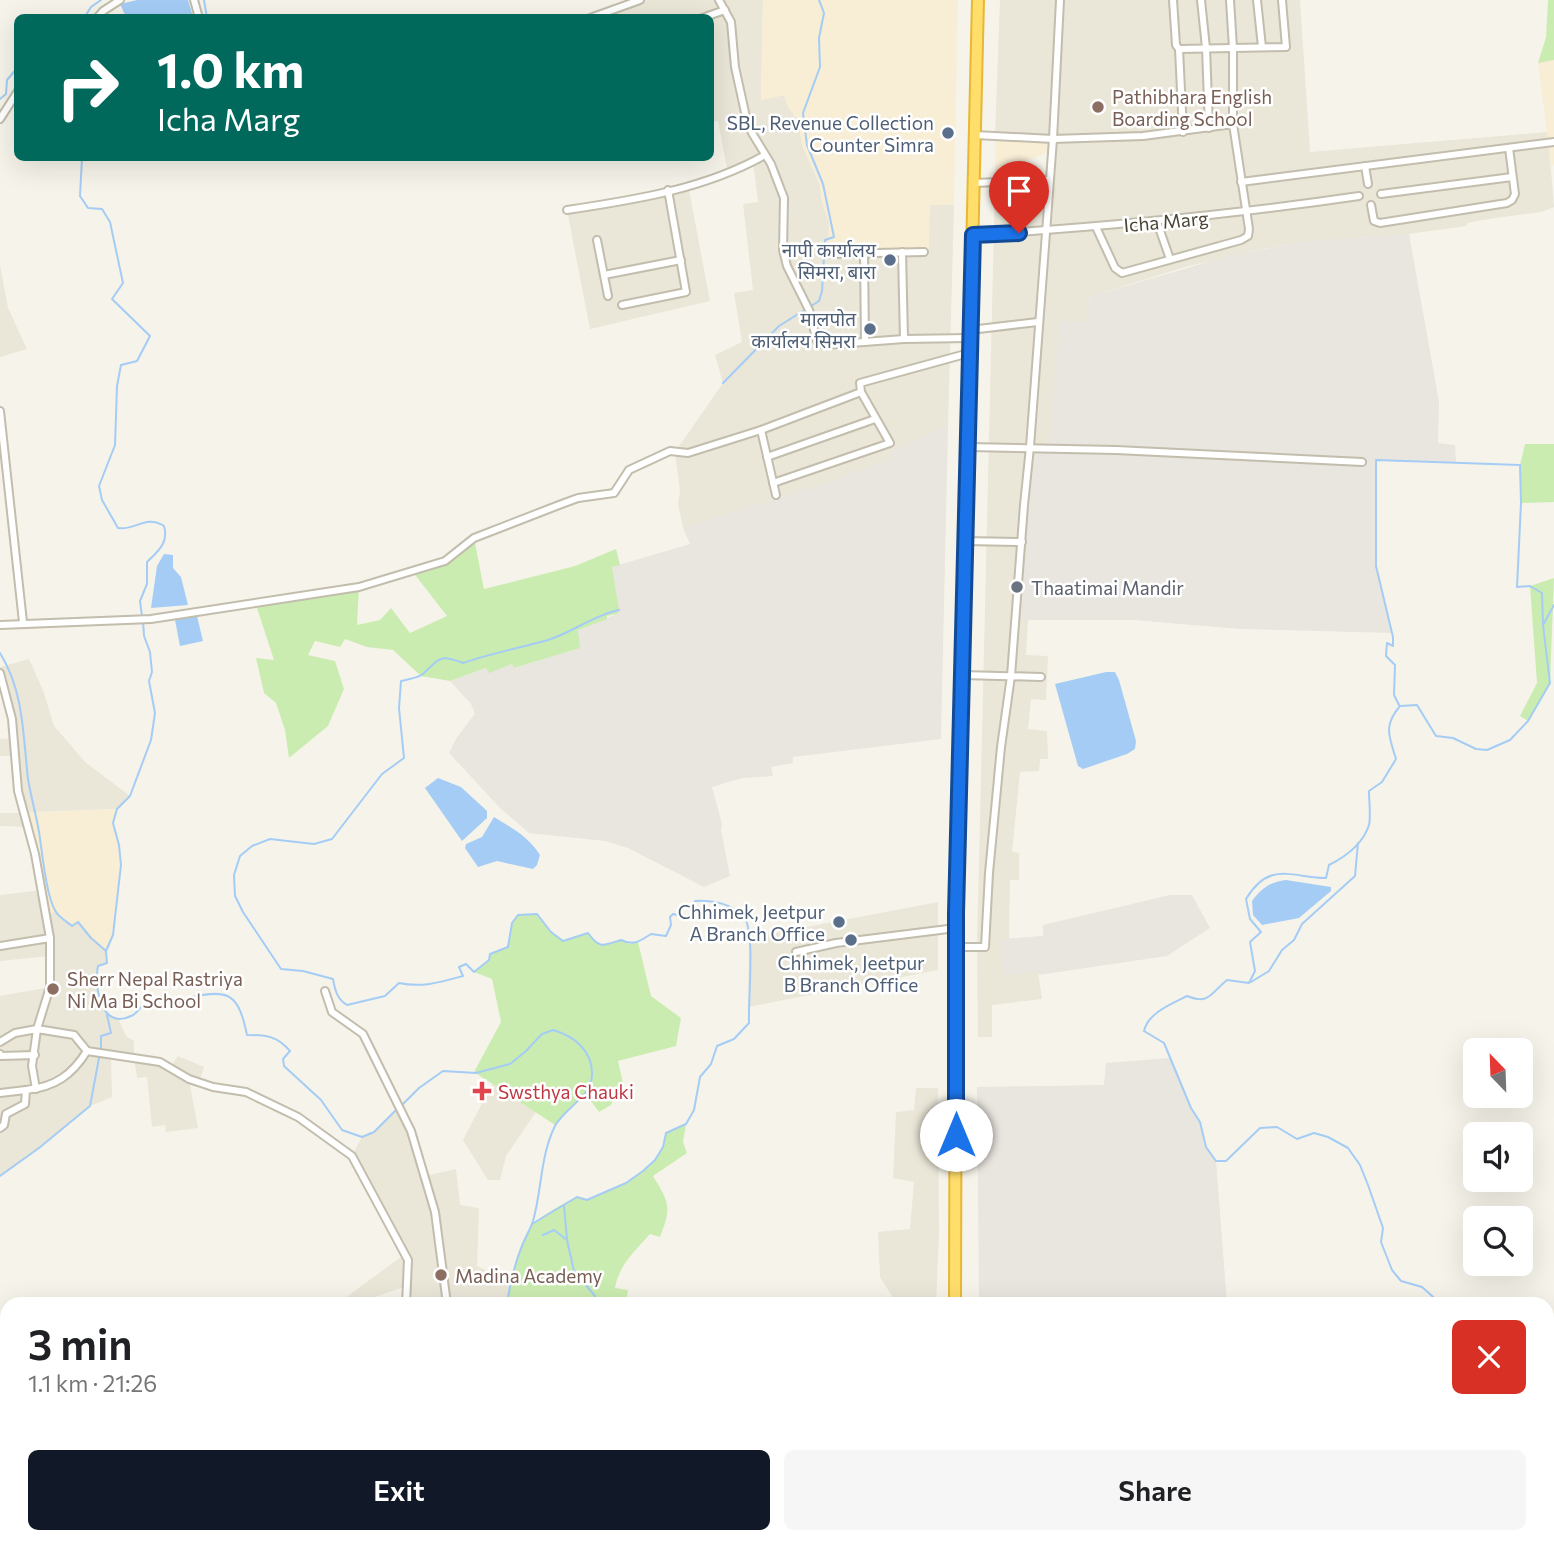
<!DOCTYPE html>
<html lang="en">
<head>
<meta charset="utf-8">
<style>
  :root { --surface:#fff; --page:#f6f6f6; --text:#202124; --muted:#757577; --accent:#111827 }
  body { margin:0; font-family:Commissioner,"Noto Sans Devanagari",sans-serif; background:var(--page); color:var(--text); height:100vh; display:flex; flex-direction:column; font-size:26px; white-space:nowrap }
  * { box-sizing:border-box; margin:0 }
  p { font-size:23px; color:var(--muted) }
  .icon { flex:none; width:38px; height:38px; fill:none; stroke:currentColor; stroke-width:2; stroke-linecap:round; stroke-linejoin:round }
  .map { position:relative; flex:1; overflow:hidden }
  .panel { position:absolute; left:0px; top:1297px; width:1554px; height:247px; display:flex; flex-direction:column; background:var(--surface); border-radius:21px 21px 0 0; box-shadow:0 7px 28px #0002 }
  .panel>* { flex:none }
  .guide { position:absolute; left:14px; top:14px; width:700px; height:147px; border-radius:10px; box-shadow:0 7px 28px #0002; background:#00695c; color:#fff; overflow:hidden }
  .needle { width:46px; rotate:337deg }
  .tools { position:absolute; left:1463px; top:1038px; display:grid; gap:14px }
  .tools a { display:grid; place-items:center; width:70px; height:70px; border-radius:10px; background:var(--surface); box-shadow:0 7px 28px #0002; font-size:35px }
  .pin { position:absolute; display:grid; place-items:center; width:60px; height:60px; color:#fff; margin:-72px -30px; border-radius:50% 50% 50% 0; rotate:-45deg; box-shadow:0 0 7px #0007 }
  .pin .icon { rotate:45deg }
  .me { position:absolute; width:77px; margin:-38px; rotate:0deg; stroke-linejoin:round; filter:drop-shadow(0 0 5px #0008) }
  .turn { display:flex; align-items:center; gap:24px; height:147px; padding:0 28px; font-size:32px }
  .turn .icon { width:91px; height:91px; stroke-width:2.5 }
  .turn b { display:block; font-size:49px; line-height:60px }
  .round { display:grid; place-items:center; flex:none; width:74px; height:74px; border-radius:10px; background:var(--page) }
  .overview { display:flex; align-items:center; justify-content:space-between; height:119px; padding:0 28px }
  h1 { font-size:42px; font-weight:600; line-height:52px }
  .primary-button { display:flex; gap:14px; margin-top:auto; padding:14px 28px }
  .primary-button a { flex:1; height:80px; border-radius:10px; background:var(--accent); color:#fff; font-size:28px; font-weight:600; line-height:80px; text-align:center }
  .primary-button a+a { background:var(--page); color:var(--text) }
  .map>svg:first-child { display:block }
</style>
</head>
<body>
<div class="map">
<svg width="1554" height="1543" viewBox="0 0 1554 1543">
  <rect width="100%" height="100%" fill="#f6f4ea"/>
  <g fill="#eae6d8">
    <polygon points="640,0 763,0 761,100 784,95 788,107 798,120 802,145 820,185 822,202 829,222 828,252 930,205 954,205 948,426 891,451 893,458 829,482 683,528 678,504 680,491 675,452 723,383 715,355 742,342 734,293 753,290 743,204 758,202 753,162 728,174 718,121 711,122 710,18 590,18"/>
    <polygon points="1000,0 1300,0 1310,152 1548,132 1554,207 1541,212 1482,220 1467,223 1467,226 1409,234 1301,242 1256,250 1185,267 1089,297 1086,322 1049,448 1016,620 1028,620 1026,655 1048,656 1046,700 1031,699 1028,729 1047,731 1048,759 1040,759 1039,771 1020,772 1012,852 1019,853 1019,880 1010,880 1009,939 1001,939 1038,971 1042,999 992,1005 992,1037 978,1037 977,947 995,183 1049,180 1052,140 995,136"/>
    <polygon points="688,185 710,301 590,329 567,210"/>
    <polygon points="0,265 8,308 27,349 0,357"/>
    <polygon points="29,659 44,693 54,726 85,762 130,796 117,809 34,812 24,814 27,827 0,826 0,813 23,813 13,756 0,756 0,739 13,738 0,667"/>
    <polygon points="42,890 56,912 78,922 91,938 106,951 107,963 98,966 96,977 99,1001 107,1014 118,1018 126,1036 134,1041 134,1057 160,1062 170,1068 178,1056 204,1067 199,1082 189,1080 198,1128 166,1132 165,1125 152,1127 147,1077 137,1078 134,1057 111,1055 112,1097 90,1106 39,1148 0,1176 0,996 45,988 50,956 0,961 0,895"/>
    <polygon points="938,902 938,970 748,1007 749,938"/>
    <polygon points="492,1084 536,1112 506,1156 500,1180 488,1180 463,1140"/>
    <polygon points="916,1088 938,1088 939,1234 936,1304 921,1304 921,1299 897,1304 880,1277 878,1232 910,1229 914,1182 893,1178 896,1112 914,1110"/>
    <polygon points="400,1106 425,1176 456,1169 460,1205 479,1208 477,1266 510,1282 507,1304 406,1304 407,1286 354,1304 337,1304 405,1254 352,1156 362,1137 374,1132"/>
    <polygon points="1363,1536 1509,1536 1510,1543 1355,1543"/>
    <polygon points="458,1537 458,1536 553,1537 528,1543 459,1543"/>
    <polygon points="565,1537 684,1537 685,1543 570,1543"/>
  </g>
  <g fill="#f8edd5">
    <polygon points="763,0 958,0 954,205 930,205 929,250 828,252 829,222 822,202 820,184 802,145 798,120 788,107 784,95 761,100"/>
    <polygon points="1554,60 1554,165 1551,166 1538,63"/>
    <polygon points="995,136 1053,139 1051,151 995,174"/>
    <polygon points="117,809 113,823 119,845 121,865 112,937 106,951 91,938 78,922 72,926 56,912 47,914 24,813"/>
  </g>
  <g fill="#e9e5df">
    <polygon points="1409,234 1439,402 1438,443 1455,445 1456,462 1376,461 1376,566 1392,633 1241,629 1134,620 1015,620 1030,447 1049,448 1059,321 1086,322 1089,297 1231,255 1301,242"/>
    <polygon points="948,426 941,739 793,757 793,763 771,767 773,776 742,778 712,787 722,824 721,830 730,876 704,887 628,848 605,841 529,833 500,808 449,753 457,737 475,714 471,704 450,681 486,668 512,664 515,668 579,648 578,630 617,614 612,567 690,544 683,528 829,482 892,458 891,451"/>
    <polygon points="1170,895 1192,895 1210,928 1167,956 1038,975 1038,971 1003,975 1001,939 1043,936 1043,925"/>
    <polygon points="1170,1058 1191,1108 1200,1122 1206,1147 1216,1161 1227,1304 979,1304 977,1087 1104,1085 1106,1063"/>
    <polygon points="971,1536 1155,1536 1157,1543 970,1543"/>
  </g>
  <g fill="#cbecb1">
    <polygon points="1548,0 1554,0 1554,60 1538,63 1546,37"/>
    <polygon points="1525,444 1554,444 1554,502 1521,503 1520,465"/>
    <polygon points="474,538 484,589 575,566 616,549 620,565 612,567 619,610 617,614 607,616 607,619 578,630 580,648 514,668 512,664 489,673 486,668 450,681 421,676 393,650 367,647 345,639 340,647 315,641 308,655 335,661 344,689 328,726 289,758 285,730 276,703 264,693 256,658 274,660 255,602 359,587 357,625 380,620 391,608 410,633 447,616 412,571 445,561"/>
    <polygon points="1554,578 1550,683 1528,721 1520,716 1537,683 1530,586"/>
    <path d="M 537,914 L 551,932 L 563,941 L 588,933 C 600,950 604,945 621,940 L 629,944 L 638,942 L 651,996 L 681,1018 L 676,1046 L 618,1061 L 623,1083 L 611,1105 L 599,1112 L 585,1093 L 555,1125 L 474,1072 L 501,1022 L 492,979 L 474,972 L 489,961 L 490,954 L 507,947 L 512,923 L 518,915 Z"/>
    <path d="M 686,1124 L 683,1142 L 687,1153 L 653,1176 C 669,1202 672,1207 660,1237 L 650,1234 C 635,1251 619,1265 615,1288 L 628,1290 L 626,1304 L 507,1304 C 509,1285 520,1237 533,1224 C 542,1215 566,1202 577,1197 L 587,1199 L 596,1196 L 626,1183 L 643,1171 L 655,1161 L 663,1147 L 666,1133 Z"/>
    <polygon points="1282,1537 1283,1536 1363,1537 1355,1543 1245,1543"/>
  </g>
  <g fill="#a4ccf5">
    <polygon points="137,0 188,0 193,17 126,17 120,4"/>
    <polygon points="164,554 173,555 173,568 181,577 188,605 151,608 157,566"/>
    <polygon points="197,616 203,641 180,646 175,620"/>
    <polygon points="1106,672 1115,672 1119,680 1136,741 1135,749 1127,754 1083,769 1078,766 1055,684"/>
    <polygon points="438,778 461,787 487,811 487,818 462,841 425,788"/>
    <path d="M 494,817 C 512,828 529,837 540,855 L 537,865 L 533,869 L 497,861 L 478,867 L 465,848 L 466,844 L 482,837 Z"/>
    <path d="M 1286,880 L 1331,887 L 1331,891 L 1299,918 L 1262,925 L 1253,915 L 1252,901 C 1262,888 1270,882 1286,880 Z"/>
  </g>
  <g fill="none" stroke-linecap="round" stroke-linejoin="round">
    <g stroke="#a4ccf5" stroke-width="2">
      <polyline points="204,0 207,18"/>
      <polyline points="84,18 91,7 101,0"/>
      <polyline points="0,99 6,94 7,80 18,67"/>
      <path d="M 82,158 L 80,196 L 88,208 L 102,209 L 110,222 L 123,283 L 112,299 L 150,336 L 137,361 L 121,365 L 117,386 L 115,445 L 99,486 L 102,500 L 118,528 C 136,531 145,514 164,526 C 169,543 158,551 147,562 L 147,584 L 140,601 L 142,616"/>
      <polyline points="723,383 779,326 819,301 822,291 825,240 834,237 823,184 807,145 803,113 820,67 819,38 824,13 819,0"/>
      <path d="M 0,653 C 24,691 23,736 28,779 C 31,797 36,814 39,832 C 42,850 46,897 56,912 C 59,917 67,922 72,926 L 78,922 L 91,938 L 106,951 L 107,963 L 98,966 C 94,985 100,1031 131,1016 C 139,1013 142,1002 151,1000 C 160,997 169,1002 178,1002 C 183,1001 188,998 193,997 C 231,988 239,997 247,1035 C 267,1035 277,1036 290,1051 L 283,1059 L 284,1066 L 321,1100 L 342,1130 L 362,1137 L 374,1132 L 396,1110"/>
      <polyline points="1399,705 1394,695 1395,665 1386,656 1387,643 1393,646 1393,637 1376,566 1376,460 1520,465 1521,503 1517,587 1530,586 1542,593 1543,624"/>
      <polyline points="106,951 113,935 121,865 119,845 113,823 117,809 130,796 151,740 155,713 149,681 152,672 150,652 144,636 143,621"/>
      <polyline points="1251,982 1269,971 1282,950 1294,940 1302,924 1355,876 1358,843"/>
      <polyline points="101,1049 101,1036 111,1033 107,1015"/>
      <path d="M 401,1106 L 419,1088 L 443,1071 L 476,1073 L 510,1064 L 526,1051 L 542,1034 L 553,1030 C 574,1036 593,1051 592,1075 C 591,1098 564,1108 555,1126 C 540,1156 542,1190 533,1221 C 530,1230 525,1238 522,1246 C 514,1265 510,1284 507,1304"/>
      <polyline points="0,1176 39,1148 90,1106 99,1058"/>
      <polyline points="564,1206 567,1239"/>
      <path d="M 532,1224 L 577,1197 L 587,1200 L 596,1196 L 626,1183 L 643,1171 L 655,1160 L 663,1147 L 666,1133 L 686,1124 L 694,1110 L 700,1077 L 711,1064 L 717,1046 L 734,1039 L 749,1023 C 748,1001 755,934 745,919 C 734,903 711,900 695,901 L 693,907 L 695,914 L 691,918 L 673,914 L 670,917 L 671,925 L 666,936 L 651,934 C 640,941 634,946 621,940 C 604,945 600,950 588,933 L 563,941 L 551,932 L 537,914 L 518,915 L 512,923 L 508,947 L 490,954 L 489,960 L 474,972 L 466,964 L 459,967 L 463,976 C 441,982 422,988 399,983 L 385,996 L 347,1005 C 337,999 335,990 333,979 L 303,971 L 281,969 L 243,912 L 235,896 L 234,875 L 240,856 L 252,846 L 270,839 L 314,844 L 332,839 L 382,774 L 404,758 L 399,708 L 401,681 C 408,679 418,678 423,674 C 440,658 439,654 463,663 C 491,653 520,648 548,640 C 573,632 594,615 619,610"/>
      <polyline points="543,1235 554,1230 567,1240 574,1271 595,1296 595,1304"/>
      <path d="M 1441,1304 L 1422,1287 L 1401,1281 L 1392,1270 L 1381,1242 L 1383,1228 L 1368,1185 L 1360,1165 L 1348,1148 L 1328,1137 L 1314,1133 L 1297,1139 L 1277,1127 L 1260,1128 L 1226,1161 L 1216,1161 L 1206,1147 L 1200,1122 L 1191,1108 L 1164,1043 L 1144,1031 C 1148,1013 1171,1004 1187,996 C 1209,1005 1210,994 1227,980 L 1249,983 L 1255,971 L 1250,942 L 1261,932 L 1250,919 L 1246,899 C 1269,861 1290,877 1326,878 L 1329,865 C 1345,857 1363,844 1369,825 C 1371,816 1369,801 1369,791 L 1382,782 L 1396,759 C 1389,736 1383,726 1400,706 L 1417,705 L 1436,736 L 1453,738 L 1476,749 L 1487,750 L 1510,740 L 1528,721 L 1550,683 L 1543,625 L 1554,605"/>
      <polyline points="458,1536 459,1543"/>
      <polyline points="1111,1536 1113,1543"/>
      <polyline points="1509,1536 1510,1543"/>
    </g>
    <g stroke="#c2bdac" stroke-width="10">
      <g id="street">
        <polyline points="194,0 199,18"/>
        <polyline points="719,0 731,22 735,67 746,117 752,133 771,164 784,198 783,250 787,266 809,310 817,341 824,345 904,339 969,338"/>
        <polyline points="1173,0 1176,45 1179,49"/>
        <polyline points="1201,0 1206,48 1209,128"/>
        <polyline points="1257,0 1262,47"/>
        <polyline points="97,18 103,11 120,0"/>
        <polyline points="590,18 640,0"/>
        <polyline points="702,18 725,10"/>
        <polyline points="0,119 18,91"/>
        <polyline points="1183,132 1179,49 1286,47 1282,0"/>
        <polyline points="975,135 1053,139 1143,136 1233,124"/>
        <polyline points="1365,166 1368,184"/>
        <polyline points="1241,182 1554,142"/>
        <polyline points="974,183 1049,180"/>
        <polyline points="1381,194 1512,177"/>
        <polyline points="1371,205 1374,221 1380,223 1507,203 1512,200 1515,194 1509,148"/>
        <path d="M 567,210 C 634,200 705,189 765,155"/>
        <polyline points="1157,222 1170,259"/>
        <polyline points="1096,227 1115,268 1122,273 1241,240 1248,236 1249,229 1233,124 1233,48 1230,0"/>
        <path d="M 973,235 C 1102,227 1230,215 1359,196"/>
        <polyline points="597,240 608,296"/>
        <polyline points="902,252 904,339"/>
        <polyline points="864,253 865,342"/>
        <polyline points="829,254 924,252"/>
        <polyline points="604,275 681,260"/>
        <polyline points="622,305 686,292 668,190"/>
        <polyline points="970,330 1038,322"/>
        <polyline points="0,411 23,622"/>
        <polyline points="761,430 776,495"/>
        <polyline points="968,447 1116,450 1362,462"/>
        <polyline points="767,457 875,419"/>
        <polyline points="773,483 890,443 861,392"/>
        <polyline points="964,541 1022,542"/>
        <polyline points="0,625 151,619 359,587 445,561 474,538 559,505 578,498 614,493 629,470 670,451 688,453 761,430 861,392 860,383 969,353"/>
        <polyline points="0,673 12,719 18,791 35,854 50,938 50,987 37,1029 74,1035 87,1051 160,1062 189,1079 213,1087 246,1092 298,1117 352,1156 408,1260 406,1304"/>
        <polyline points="962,675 1041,677"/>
        <polyline points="0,946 50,938"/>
        <polyline points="956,947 985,947 989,873 1001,747 1011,676 1024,505 1030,447 1053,139 1060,0"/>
        <polyline points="796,952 836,943 956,928"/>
        <polyline points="325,991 332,1012 363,1034 411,1131 435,1212 447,1304"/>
        <polyline points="0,1042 15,1033 37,1029 32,1066 36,1089"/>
        <polyline points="0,1054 1,1056 35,1055"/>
        <polyline points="0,1093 26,1090"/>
        <path d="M 0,1128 L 4,1125 L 6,1114 L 25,1104 L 26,1090 C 55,1087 72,1075 87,1051"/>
        <polyline points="565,1536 570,1543"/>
        <polyline points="1446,1543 1446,1536"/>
      </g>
    </g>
    <g stroke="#e7b833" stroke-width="14">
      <g id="highway">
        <polyline points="955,1304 956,928 978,0"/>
        <polyline points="938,1543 939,1536"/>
      </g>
    </g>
    <use href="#street" stroke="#fff" stroke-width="6"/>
    <use href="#highway" stroke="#ffde6c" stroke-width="10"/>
  </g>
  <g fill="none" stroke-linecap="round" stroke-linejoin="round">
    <g stroke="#114b97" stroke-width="18">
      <polyline id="route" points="956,1135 956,913 973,235 1019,233"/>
    </g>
    <use href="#route" stroke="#1a73e8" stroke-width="12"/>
  </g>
  <g fill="#8d6e63" stroke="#fff" stroke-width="2.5">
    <circle cx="1098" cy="107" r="7"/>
    <circle cx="53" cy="989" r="7"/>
    <circle cx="441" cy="1275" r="7"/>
  </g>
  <g fill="#5c6f8a" stroke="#fff" stroke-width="2.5">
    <circle cx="948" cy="133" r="7"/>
    <circle cx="890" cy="260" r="7"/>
    <circle cx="870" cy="329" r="7"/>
    <circle cx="839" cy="922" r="7"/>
    <circle cx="851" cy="940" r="7"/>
  </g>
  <circle fill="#6b7280" stroke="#fff" stroke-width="2.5" cx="1017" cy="587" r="7"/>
  <path fill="#e0444e" stroke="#fff" stroke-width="2.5" d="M478.5 1080.5h7v7h7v7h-7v7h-7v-7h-7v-7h7z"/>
  <g text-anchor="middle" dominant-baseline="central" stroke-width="5" stroke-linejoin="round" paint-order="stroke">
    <g font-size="19" fill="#785e54" stroke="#fff" text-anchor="start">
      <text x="1112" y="96">Pathibhara English<tspan x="1112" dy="22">Boarding School</tspan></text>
      <text x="67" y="978">Sherr Nepal Rastriya<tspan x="67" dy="22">Ni Ma Bi School</tspan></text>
      <text x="455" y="1275">Madina Academy</text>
    </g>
    <g font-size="19" fill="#4e5e75" stroke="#fff" text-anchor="end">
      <text x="934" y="122">SBL, Revenue Collection<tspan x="934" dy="22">Counter Simra</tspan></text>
      <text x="876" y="249">नापी कार्यालय<tspan x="876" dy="22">सिमरा, बारा</tspan></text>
      <text x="856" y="318">मालपोत<tspan x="856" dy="22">कार्यालय सिमरा</tspan></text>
      <text x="825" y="911">Chhimek, Jeetpur<tspan x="825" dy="22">A Branch Office</tspan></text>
      <text x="851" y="962" text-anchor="middle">Chhimek, Jeetpur<tspan x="851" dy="22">B Branch Office</tspan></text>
    </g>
    <g font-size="19" fill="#4b4537" stroke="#fff">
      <text transform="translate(1166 221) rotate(-5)">Icha Marg</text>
    </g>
    <g font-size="19" fill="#5b616d" stroke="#fff" text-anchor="start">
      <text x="1031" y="587">Thaatimai Mandir</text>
    </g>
    <g font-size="19" fill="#be3a42" stroke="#fff" text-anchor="start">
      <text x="498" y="1091">Swsthya Chauki</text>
    </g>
  </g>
</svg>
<div class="tools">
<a><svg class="needle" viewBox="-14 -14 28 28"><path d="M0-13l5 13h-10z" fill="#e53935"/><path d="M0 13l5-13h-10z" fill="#757577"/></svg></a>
<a><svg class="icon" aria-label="sound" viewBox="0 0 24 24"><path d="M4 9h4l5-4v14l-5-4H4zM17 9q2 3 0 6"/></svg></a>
<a><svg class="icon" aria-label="search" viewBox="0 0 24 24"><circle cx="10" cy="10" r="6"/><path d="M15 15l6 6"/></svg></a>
</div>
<div class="pin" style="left:1019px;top:233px;background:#d93025"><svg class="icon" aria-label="arrive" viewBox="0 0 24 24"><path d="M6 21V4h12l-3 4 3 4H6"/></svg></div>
<svg class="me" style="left:956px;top:1135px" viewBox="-20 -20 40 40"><circle r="19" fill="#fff"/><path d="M0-13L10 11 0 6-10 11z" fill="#1a73e8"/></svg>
<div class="guide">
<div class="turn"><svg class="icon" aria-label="right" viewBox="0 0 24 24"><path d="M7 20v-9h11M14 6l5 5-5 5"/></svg><div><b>1.0 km</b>Icha Marg</div></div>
</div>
<section class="panel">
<div class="overview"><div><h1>3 min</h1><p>1.1 km · 21:26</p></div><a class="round" style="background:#d93025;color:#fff"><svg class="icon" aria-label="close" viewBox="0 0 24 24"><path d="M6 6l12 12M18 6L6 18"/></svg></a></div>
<div class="primary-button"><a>Exit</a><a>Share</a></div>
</section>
</div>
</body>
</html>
